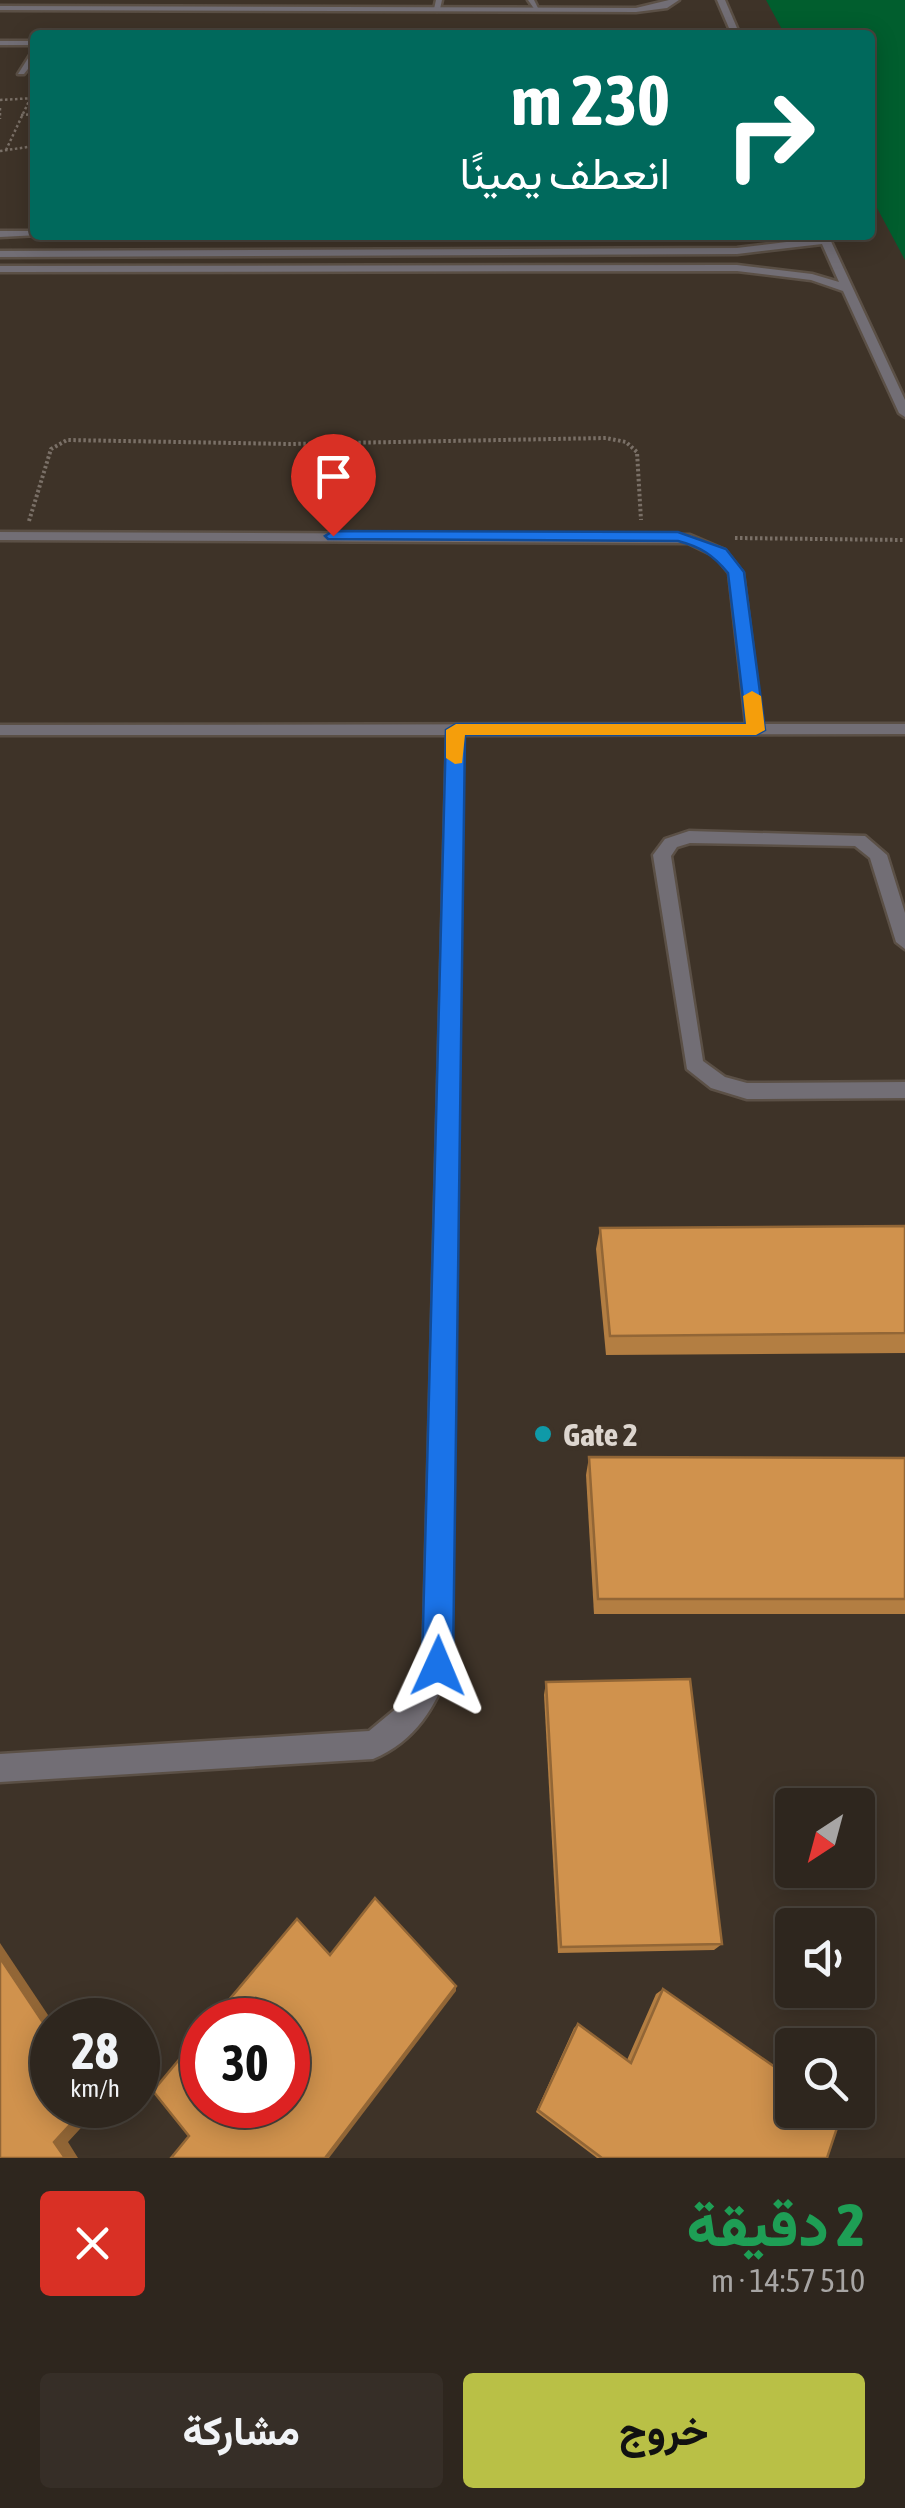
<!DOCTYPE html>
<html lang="ar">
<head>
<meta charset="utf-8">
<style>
  :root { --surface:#2e261e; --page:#362e27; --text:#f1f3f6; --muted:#a7a5a4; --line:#49433c; --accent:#b9c046 }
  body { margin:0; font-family:"Asap Condensed",Vazirmatn,sans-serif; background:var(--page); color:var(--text); direction:rtl; height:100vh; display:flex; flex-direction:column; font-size:38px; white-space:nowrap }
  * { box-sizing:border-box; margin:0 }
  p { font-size:32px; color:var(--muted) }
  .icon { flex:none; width:55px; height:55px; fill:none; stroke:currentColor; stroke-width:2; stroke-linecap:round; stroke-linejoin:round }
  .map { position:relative; height:2158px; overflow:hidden; direction:ltr }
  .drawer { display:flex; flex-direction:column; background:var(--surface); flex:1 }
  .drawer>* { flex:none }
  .top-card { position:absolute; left:30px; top:30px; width:845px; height:210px; border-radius:10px; box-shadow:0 5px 25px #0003,0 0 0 2px var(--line); direction:rtl; background:#00695c; color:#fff; overflow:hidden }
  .needle { width:65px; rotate:216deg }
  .fabs { position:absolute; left:775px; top:1788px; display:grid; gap:20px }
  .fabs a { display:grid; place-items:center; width:100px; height:100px; border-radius:10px; background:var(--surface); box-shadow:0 5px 25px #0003,0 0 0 2px var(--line); font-size:50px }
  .speed { position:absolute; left:30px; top:1998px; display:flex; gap:20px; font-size:50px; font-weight:700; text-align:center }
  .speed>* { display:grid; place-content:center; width:130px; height:130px; border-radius:50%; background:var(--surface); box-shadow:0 5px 25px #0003,0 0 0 2px var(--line); line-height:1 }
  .speed small { font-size:25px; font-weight:400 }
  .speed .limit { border:15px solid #d22; background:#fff; color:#111 }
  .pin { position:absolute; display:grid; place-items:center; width:85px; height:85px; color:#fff; margin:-102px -42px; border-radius:50% 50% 50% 0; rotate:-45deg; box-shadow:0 0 10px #0007 }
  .pin .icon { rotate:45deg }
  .me { position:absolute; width:110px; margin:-55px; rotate:1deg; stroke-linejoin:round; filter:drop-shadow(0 0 8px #0008) }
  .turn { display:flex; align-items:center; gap:35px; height:210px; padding:0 40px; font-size:45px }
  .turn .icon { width:130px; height:130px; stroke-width:2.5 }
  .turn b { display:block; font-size:70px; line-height:85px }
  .round { display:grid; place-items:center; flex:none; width:105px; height:105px; border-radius:10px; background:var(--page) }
  .overview { display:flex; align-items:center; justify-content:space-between; height:170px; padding:0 40px }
  h1 { font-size:60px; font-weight:800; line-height:75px; color:#1e9e55 }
  .action { display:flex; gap:20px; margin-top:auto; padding:20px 40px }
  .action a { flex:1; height:115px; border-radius:10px; background:var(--accent); color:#111; font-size:40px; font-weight:800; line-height:115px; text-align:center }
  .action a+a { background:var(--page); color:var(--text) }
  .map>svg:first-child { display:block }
</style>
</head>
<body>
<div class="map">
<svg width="905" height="2158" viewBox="0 0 905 2158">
  <rect width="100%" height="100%" fill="#3e3328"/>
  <polygon fill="#015e2e" points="766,0 905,0 905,260 870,195 870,35 785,35"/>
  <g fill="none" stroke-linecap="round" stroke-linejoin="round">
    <g stroke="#5b5046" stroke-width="5">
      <g id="service">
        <polygon points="436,0 442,0 440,9 437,11 434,9"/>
        <polygon points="528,0 534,0 539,10 535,10"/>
      </g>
    </g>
    <g stroke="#5b5046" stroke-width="5">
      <g id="minor">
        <polygon points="669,0 679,0 667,8 636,12 0,10 0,6 636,8"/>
        <polygon points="717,0 725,0 740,35 732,35"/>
        <rect x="0" y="41" width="35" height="4"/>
        <polygon points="32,52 35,52 35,60 24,74 18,74"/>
        <polygon points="0,231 35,231 35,235 39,235 0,237"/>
        <polygon points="818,235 828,235 905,400 905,417 899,413 843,291 811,280 737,271 0,272 0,266 737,265 812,274 839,282 822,244 737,254 0,257 0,251 737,248 819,238"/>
        <path d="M 0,532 L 690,535 L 725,550 L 743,573 L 762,724 L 905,724 L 905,734 L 463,735 L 451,1666 C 435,1707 416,1741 373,1759 L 0,1782 L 0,1754 L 369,1731 L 404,1702 L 423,1670 L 447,735 L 0,735 L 0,725 L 746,724 L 729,573 L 715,556 L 688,543 L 0,540 Z"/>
        <polygon points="689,831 865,836 887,855 905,913 905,949 896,942 870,858 855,846 690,843 677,847 671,856 703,1061 725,1077 747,1083 905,1082 905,1098 747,1099 711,1088 687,1069 653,855 665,839"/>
      </g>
    </g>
    <g stroke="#7a7067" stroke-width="2.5" stroke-dasharray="2.5 2.5" stroke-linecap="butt">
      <polyline points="0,100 35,98"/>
      <polyline points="0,108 0,119"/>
      <polyline points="21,115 35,114"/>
      <polyline points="6,150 30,99"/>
      <polyline points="0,151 35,146"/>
    </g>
    <g stroke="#7a7067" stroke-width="4" stroke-dasharray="2.5 2.5" stroke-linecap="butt">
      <polyline points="29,521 51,449 67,440 290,444 606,438 626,442 637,452 641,520"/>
      <polyline points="735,538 905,540"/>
    </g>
    <use href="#service" fill="#726e75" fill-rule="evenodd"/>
    <use href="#minor" fill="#726e75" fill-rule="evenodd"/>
  </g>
  <g fill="#b37e42">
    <polygon points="905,1226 905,1353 606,1355 596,1249 600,1228"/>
    <polygon points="589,1457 905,1458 905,1614 594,1614 586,1475"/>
    <polygon points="546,1682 722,1944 714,1950 558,1953 544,1695"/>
    <polygon points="663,1989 827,2158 597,2158 536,2112 574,2028 578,2024 627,2060 656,1994"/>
  </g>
  <g fill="#926636">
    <polygon points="0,1943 52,2021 52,2036 0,1958"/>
    <polygon points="456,1986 456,1991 329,2158 325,2158"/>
    <polygon points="88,2105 102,2105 68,2142 78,2158 65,2158 54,2142"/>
  </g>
  <g fill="#d0924d" stroke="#926636" stroke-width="2.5">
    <polygon points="905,1226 905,1333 610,1336 600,1228"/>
    <polygon points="589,1457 905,1458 905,1599 598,1599"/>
    <polygon points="690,1679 722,1944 561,1947 546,1682"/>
    <polygon points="375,1898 456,1986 325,2158 171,2158 189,2136 153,2091 202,2032 202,2105 288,2105 288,2020 212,2020 297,1919 330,1955"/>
    <polygon points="0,1958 52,2036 52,2105 88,2105 54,2142 65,2158 0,2158"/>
    <polygon points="663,1989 792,2079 792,2110 838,2110 842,2113 827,2158 602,2158 538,2110 578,2024 631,2063"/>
  </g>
  <path fill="#1a73e8" stroke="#114b97" stroke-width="2.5" d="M 333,531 L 678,532 L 726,549 L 744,572 L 765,730 L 756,735 L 465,735 L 453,1666 L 448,1676 L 438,1681 L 427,1676 L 422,1666 L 446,730 L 456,724 L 746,724 L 728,573 C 713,555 701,547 678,541 L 328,539 L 325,536 Z"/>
  <polygon fill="#f59e0b" points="752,691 761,696 765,730 756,735 465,735 462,763 455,764 446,758 446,730 456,724 746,724 743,696"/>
  <circle fill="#0f9aa8" stroke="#3e3328" stroke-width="4" cx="543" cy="1434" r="10"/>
  <g text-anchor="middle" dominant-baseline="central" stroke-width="10" stroke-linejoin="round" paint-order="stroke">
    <g font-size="32" font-weight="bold" fill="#ddd6cf" stroke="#3e3328" text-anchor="start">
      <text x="563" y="1434">Gate 2</text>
    </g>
  </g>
</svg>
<div class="fabs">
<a><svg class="needle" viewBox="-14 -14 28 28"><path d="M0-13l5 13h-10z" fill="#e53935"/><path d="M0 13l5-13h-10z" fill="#a7a5a4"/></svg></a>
<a><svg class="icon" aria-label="sound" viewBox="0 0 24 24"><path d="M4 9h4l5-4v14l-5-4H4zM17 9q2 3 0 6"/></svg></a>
<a><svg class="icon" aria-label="search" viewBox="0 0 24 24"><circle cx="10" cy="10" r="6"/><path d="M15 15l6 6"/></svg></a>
</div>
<div class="speed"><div>28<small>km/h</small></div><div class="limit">30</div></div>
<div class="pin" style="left:333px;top:536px;background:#d93025"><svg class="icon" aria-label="arrive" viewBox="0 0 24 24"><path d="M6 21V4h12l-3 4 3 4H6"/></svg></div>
<svg class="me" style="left:438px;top:1666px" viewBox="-20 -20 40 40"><path d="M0-17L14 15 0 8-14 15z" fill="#1a73e8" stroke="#fff" stroke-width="4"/></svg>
<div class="top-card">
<div class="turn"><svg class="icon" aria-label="right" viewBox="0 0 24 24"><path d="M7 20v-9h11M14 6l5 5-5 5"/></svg><div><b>230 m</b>انعطف يمينًا</div></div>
</div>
</div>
<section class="drawer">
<div class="overview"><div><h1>2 دقيقة</h1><p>510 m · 14:57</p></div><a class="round" style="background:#d93025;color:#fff"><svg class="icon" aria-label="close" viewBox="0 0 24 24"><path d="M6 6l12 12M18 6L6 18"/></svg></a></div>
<div class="action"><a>خروج</a><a>مشاركة</a></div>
</section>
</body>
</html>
